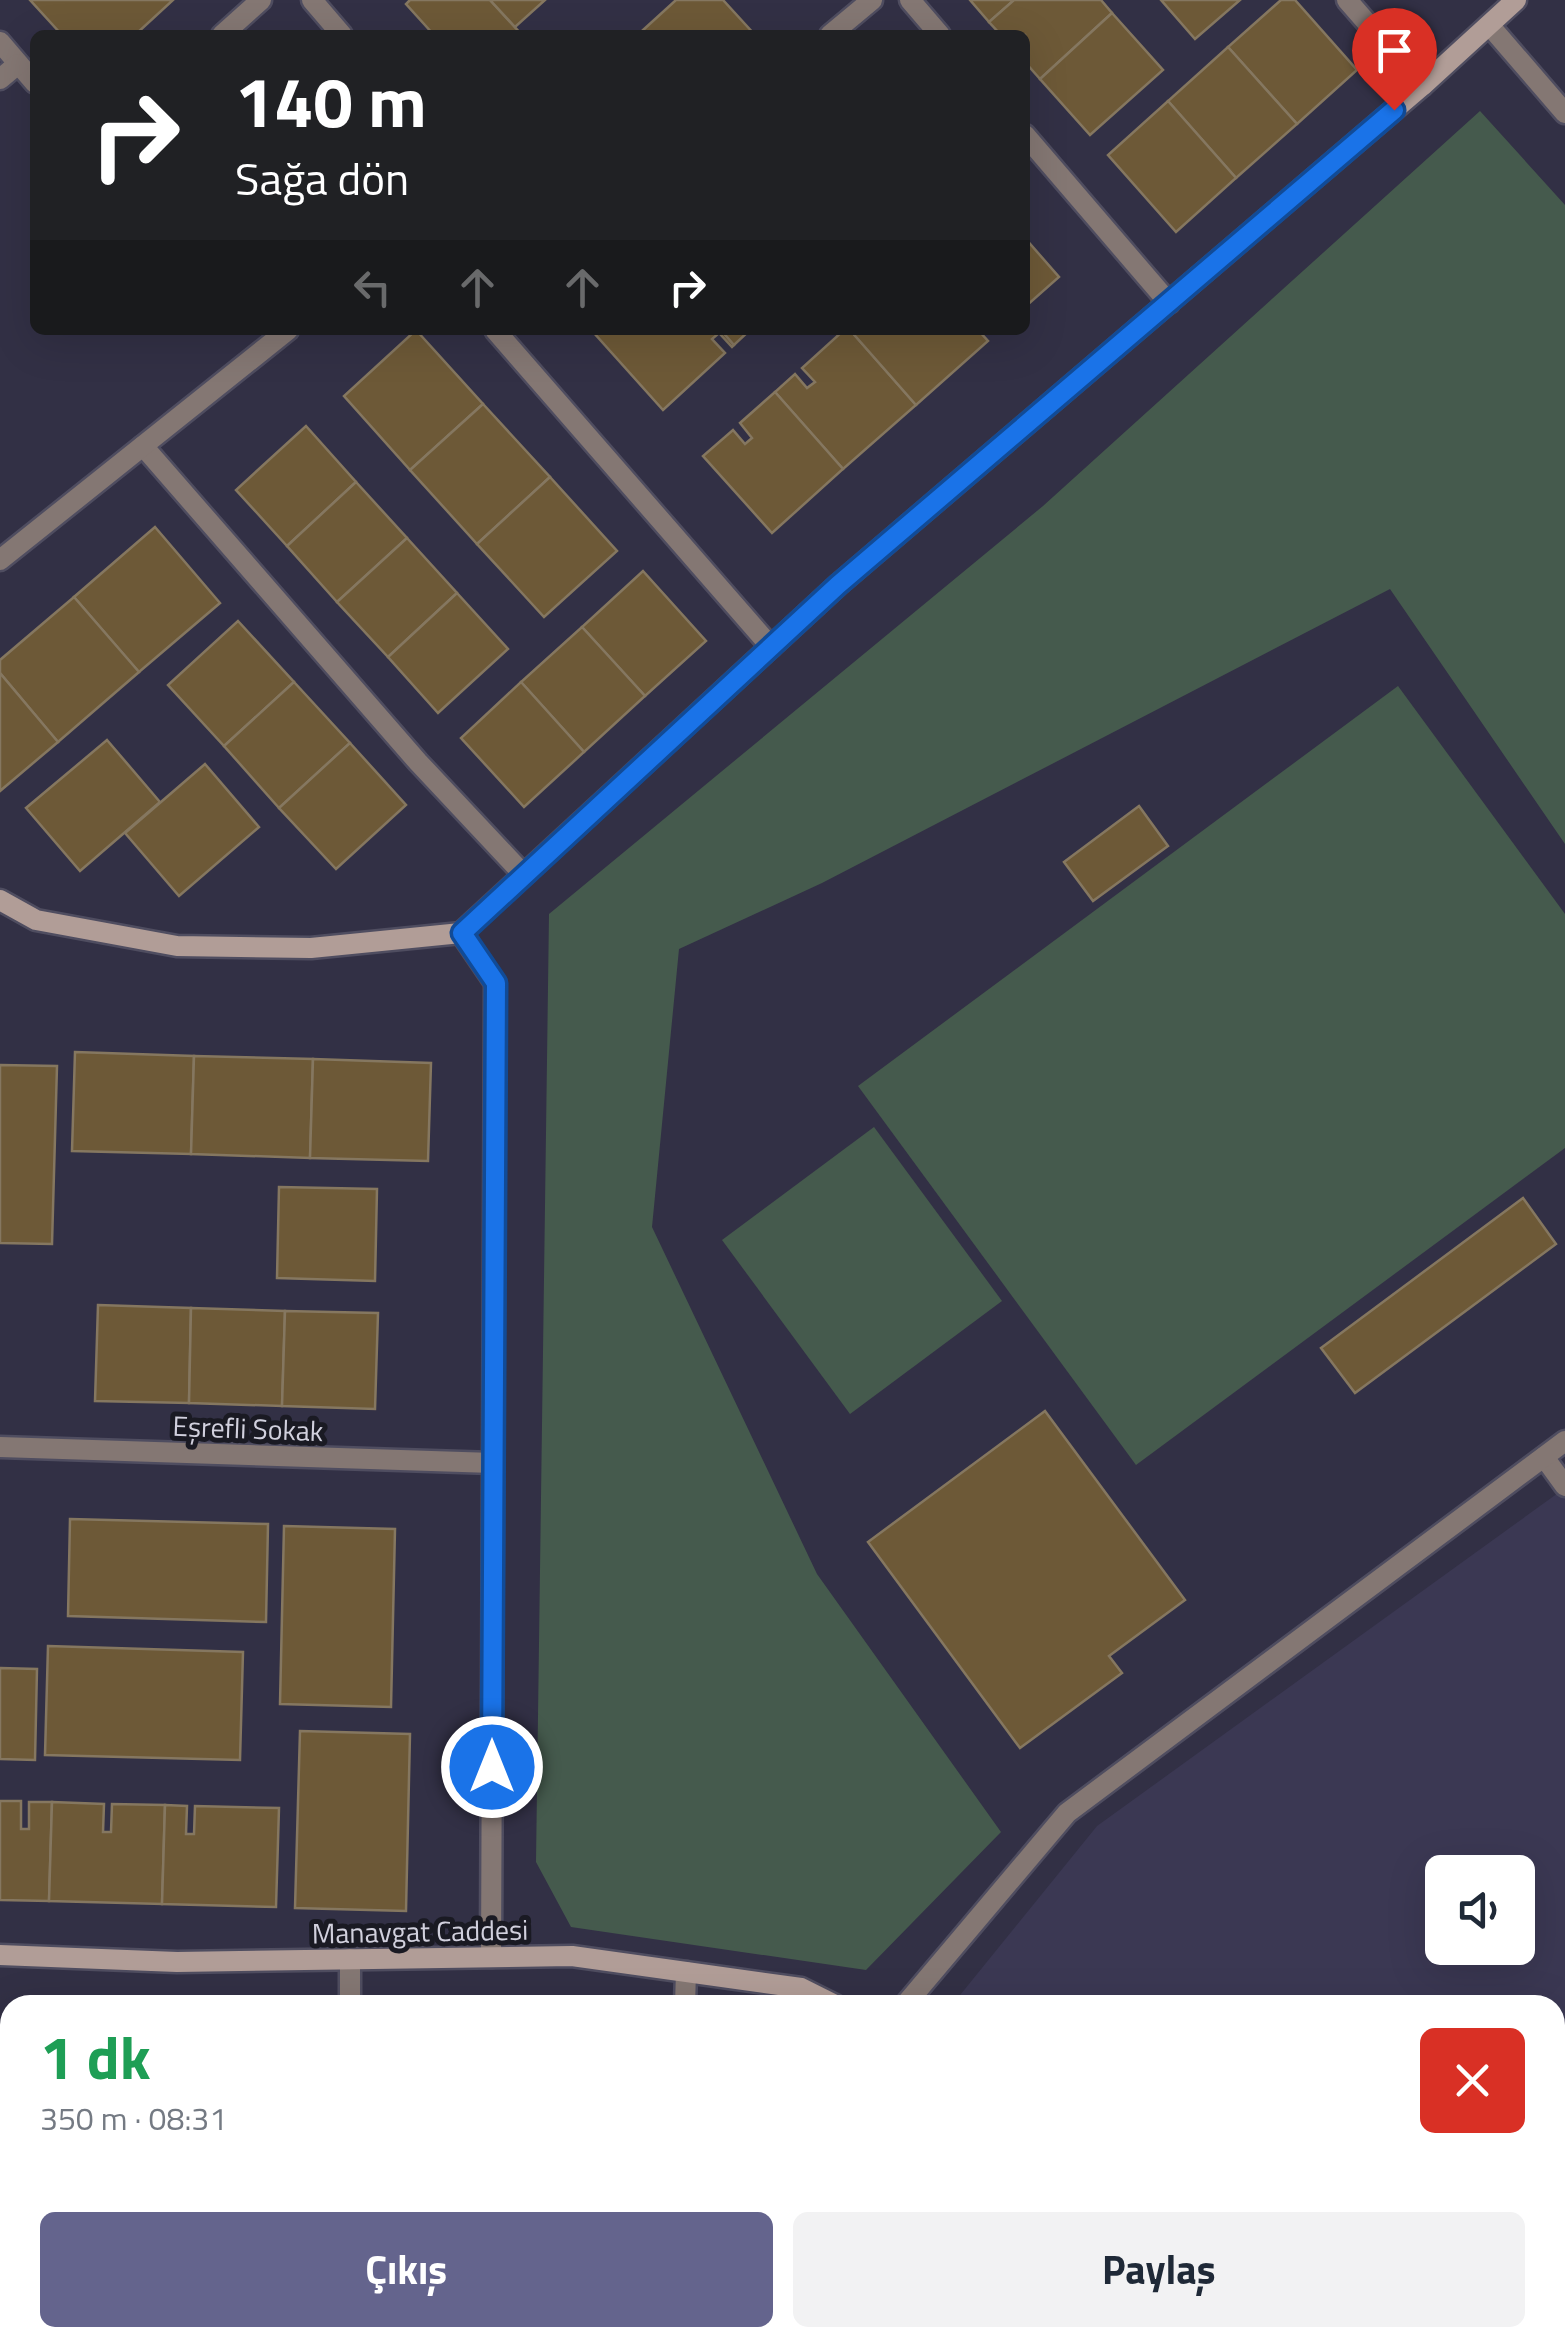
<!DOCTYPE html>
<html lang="tr">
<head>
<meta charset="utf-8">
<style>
  :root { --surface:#fff; --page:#f2f2f3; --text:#1f2937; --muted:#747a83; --accent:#64648d }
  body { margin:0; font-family:"Titillium Web",sans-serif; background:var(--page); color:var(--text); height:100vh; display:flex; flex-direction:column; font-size:38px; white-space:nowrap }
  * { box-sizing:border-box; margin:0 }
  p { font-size:32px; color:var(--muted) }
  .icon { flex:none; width:55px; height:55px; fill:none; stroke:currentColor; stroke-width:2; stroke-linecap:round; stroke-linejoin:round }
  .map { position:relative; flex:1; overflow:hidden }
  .panel { position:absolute; left:0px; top:1995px; width:1565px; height:352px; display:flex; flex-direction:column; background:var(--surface); border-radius:30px 30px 0 0; box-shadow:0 10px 40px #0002 }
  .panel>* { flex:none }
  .hud { position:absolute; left:30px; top:30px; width:1000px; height:305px; border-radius:15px; box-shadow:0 10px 40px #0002; background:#202124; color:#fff; overflow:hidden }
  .fabs { position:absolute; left:1425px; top:1855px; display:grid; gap:20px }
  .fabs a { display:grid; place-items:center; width:110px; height:110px; border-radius:15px; background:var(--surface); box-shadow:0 10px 40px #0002; font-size:50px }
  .pin { position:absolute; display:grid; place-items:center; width:85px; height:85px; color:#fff; margin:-102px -42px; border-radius:50% 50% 50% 0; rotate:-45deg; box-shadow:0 0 10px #0007 }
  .pin .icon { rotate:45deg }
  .me { position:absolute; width:110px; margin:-55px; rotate:0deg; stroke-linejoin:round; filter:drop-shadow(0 0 8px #0008) }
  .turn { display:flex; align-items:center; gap:35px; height:210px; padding:0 40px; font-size:45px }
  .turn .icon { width:130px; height:130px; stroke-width:2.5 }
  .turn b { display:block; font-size:70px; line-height:85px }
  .lanes { display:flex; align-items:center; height:95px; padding:0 40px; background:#0003; justify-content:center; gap:50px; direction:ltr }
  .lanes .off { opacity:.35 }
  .round { display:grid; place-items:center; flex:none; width:105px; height:105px; border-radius:15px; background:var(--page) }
  .summary { display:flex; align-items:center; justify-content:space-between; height:170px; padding:0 40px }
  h1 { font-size:60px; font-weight:700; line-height:75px; color:#1e9e55 }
  .primary-button { display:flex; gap:20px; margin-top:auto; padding:20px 40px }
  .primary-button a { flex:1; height:115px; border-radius:15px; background:var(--accent); color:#fff; font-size:40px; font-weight:700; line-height:115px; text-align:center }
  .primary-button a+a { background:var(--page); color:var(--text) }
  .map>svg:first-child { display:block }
</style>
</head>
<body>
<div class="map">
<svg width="1565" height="2347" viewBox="0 0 1565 2347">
  <rect width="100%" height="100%" fill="#323045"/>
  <path fill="#3b3853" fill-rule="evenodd" d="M 1565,1488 L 1565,2347 L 1204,2347 L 1201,2338 L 1555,2338 L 1555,2005 L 952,2005 L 1097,1826 ZM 1442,1872 L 1518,1872 L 1518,1948 L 1442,1948 Z"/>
  <g fill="#455a4d">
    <polygon points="1480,111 1565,205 1565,844 1390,589 822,883 679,949 652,1227 817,1574 1001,1832 866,1970 571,1927 536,1862 549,914 1043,506"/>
    <polygon points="1398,686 1565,914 1565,1148 1136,1465 858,1086"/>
    <polygon points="874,1127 1002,1301 850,1414 722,1240"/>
  </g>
  <g fill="#6d5937" stroke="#857760" stroke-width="2.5">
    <polygon points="30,0 173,0 135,35 62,35"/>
    <polygon points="410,0 490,0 522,35 434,35 406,4"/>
    <polygon points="490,0 545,0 515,27"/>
    <polygon points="676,0 723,0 755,35 645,35 642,31"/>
    <polygon points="970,0 1014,0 989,22"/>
    <polygon points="1014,0 1101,0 1112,13 1040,79 1025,62 1025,35 1001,35 989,22"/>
    <polygon points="1161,0 1240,0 1195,39"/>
    <polygon points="1281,0 1295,0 1357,70 1297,124 1228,47"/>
    <polygon points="1112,13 1163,70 1090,135 1040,79"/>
    <polygon points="1228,47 1297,124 1236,178 1168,101"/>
    <polygon points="1168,101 1236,178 1176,232 1108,155"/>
    <polygon points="1025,238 1059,277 1025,307"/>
    <polygon points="416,330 483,404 410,470 344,396"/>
    <polygon points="597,330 721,330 734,345 732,347 719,333 712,339 725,353 663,410 594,333"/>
    <polygon points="721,330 750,330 734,345"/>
    <polygon points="844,330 850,330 916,405 843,469 775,392 795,374 807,388 815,382 802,368"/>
    <polygon points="850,330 978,330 988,341 916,405"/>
    <polygon points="775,392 843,469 772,533 703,456 733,430 745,444 752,438 740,423"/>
    <polygon points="483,404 550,477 477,544 410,470"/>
    <polygon points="306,426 356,482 287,546 236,490"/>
    <polygon points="550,477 617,551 544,617 477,544"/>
    <polygon points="356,482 407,538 337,602 287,546"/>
    <polygon points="155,527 220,603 139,672 74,597"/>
    <polygon points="407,538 457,593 388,657 337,602"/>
    <polygon points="643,571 706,641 645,696 582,627"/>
    <polygon points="457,593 508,649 438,713 388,657"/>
    <polygon points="74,597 139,672 58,742 0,673 0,660"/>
    <polygon points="238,621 294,682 224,746 168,685"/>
    <polygon points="582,627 645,696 584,752 521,682"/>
    <polygon points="0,673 58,742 0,791"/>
    <polygon points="294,682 350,743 279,808 224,746"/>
    <polygon points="521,682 584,752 524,807 461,738"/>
    <polygon points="107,740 160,802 80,871 26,808"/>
    <polygon points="350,743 406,805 336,869 279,808"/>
    <polygon points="205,764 259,827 179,896 125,833"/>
    <polygon points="1139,806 1168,846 1093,901 1064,862"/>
    <polygon points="75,1052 194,1056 191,1154 72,1151"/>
    <polygon points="194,1056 313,1059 310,1158 191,1154"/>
    <polygon points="313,1059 431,1063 428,1161 310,1158"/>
    <polygon points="0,1065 57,1066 52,1244 0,1243"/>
    <polygon points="279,1187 377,1189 375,1281 277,1278"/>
    <polygon points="1523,1198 1556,1244 1355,1393 1321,1348"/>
    <polygon points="98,1305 191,1308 189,1403 95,1401"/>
    <polygon points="191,1308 285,1311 282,1406 189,1403"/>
    <polygon points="285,1311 378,1313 375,1409 282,1406"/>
    <polygon points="1045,1411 1185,1600 1109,1656 1122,1673 1020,1748 868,1542"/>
    <polygon points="70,1519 268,1524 266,1622 68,1616"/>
    <polygon points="284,1526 395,1529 391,1707 280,1704"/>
    <polygon points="48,1646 243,1652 240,1760 45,1755"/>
    <polygon points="0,1668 37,1669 35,1760 0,1759"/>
    <polygon points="300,1731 410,1734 406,1911 295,1908"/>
    <polygon points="0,1801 21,1801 21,1829 29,1829 29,1802 52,1802 49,1901 0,1900"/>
    <polygon points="52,1802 104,1804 103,1832 111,1832 112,1804 165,1805 162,1904 49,1901"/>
    <polygon points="165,1805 187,1806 186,1834 194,1834 195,1806 279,1808 276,1907 162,1904"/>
    <rect x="0" y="2092" width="10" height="100"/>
    <polygon points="0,2250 10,2251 8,2347 0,2347"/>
    <polygon points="10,2266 10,2338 101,2338 101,2347 8,2347"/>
    <rect x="101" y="2338" width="93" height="9"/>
    <rect x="194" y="2338" width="93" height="9"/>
    <rect x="410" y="2338" width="97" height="9"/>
    <polygon points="560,2338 657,2338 656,2347 560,2347"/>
    <polygon points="753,2338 850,2338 850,2347 752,2347"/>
    <rect x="937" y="2338" width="103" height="9"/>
  </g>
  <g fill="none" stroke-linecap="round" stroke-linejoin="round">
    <g stroke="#4f4d60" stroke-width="25">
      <polyline id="lane" points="1544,1457 1565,1486"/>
    </g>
    <g stroke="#4f4d60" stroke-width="25">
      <g id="street">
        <polyline points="312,0 342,35"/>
        <polyline points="910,0 940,35"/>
        <polyline points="1347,0 1422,86"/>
        <polyline points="1490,26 1565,113"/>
        <polyline points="222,35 261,0"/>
        <polyline points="830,35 872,0"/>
        <polyline points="0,42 35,83"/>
        <polyline points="0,79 18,64"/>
        <polyline points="1025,135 1169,303"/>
        <polyline points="495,330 771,647"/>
        <polyline points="143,446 418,762 524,875"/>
        <polyline points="0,560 288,330"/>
        <polyline points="461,933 495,983 491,1957"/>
        <polyline points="0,1447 493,1463"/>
        <polyline points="350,2005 350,1959"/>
        <polyline points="685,2005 686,1972"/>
        <polyline points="905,2005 1067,1813 1565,1441"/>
        <polyline points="347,2347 347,2338"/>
        <polyline points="684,2347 684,2338"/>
      </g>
    </g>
    <g stroke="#4f4d60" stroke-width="25">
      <g id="secondary">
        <polyline points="0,900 36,920 177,946 311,948 461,933 838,585 1422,86 1516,0"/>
        <polyline points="0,1955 177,1962 572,1956 801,1988 835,2005"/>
        <polyline points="1137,2338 1140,2347"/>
      </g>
    </g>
    <use href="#lane" stroke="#847773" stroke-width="20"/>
    <use href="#street" stroke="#847773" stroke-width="20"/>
    <use href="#secondary" stroke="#b19d97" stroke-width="20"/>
  </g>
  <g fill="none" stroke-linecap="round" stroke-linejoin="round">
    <g stroke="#114b97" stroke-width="25">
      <polyline id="route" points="492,1767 496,983 462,933 838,585 1394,110"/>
    </g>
    <use href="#route" stroke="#1a73e8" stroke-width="18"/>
  </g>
  <g text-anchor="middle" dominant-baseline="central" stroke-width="10" stroke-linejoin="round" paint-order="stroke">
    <g font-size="28" fill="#d1d0dd" stroke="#1a1a23">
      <text transform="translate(248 1428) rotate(2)">Eşrefli Sokak</text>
      <text transform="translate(420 1931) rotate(-1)">Manavgat Caddesi</text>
    </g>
  </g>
</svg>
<div class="fabs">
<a><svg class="icon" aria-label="sound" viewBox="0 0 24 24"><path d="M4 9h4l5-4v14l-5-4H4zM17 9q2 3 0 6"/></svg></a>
</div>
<div class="pin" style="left:1394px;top:110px;background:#d93025"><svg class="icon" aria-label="arrive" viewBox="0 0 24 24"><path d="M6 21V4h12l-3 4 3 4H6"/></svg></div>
<svg class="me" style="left:492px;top:1767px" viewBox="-20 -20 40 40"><circle r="17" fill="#1a73e8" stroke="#fff" stroke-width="3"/><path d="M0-11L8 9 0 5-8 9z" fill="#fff"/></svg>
<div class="hud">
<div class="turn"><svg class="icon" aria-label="right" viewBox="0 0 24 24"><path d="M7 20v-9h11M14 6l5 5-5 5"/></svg><div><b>140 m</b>Sağa dön</div></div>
<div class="lanes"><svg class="icon off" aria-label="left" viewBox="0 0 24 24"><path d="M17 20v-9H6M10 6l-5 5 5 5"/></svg><svg class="icon off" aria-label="ahead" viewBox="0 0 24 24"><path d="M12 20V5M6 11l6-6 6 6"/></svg><svg class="icon off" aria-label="ahead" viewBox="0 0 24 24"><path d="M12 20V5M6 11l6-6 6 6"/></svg><svg class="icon" aria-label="right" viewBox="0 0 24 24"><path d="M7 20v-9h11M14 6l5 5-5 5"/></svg></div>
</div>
<section class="panel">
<div class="summary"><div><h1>1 dk</h1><p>350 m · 08:31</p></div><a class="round" style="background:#d93025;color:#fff"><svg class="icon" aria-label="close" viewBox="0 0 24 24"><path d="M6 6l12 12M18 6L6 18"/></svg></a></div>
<div class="primary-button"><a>Çıkış</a><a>Paylaş</a></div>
</section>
</div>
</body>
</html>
